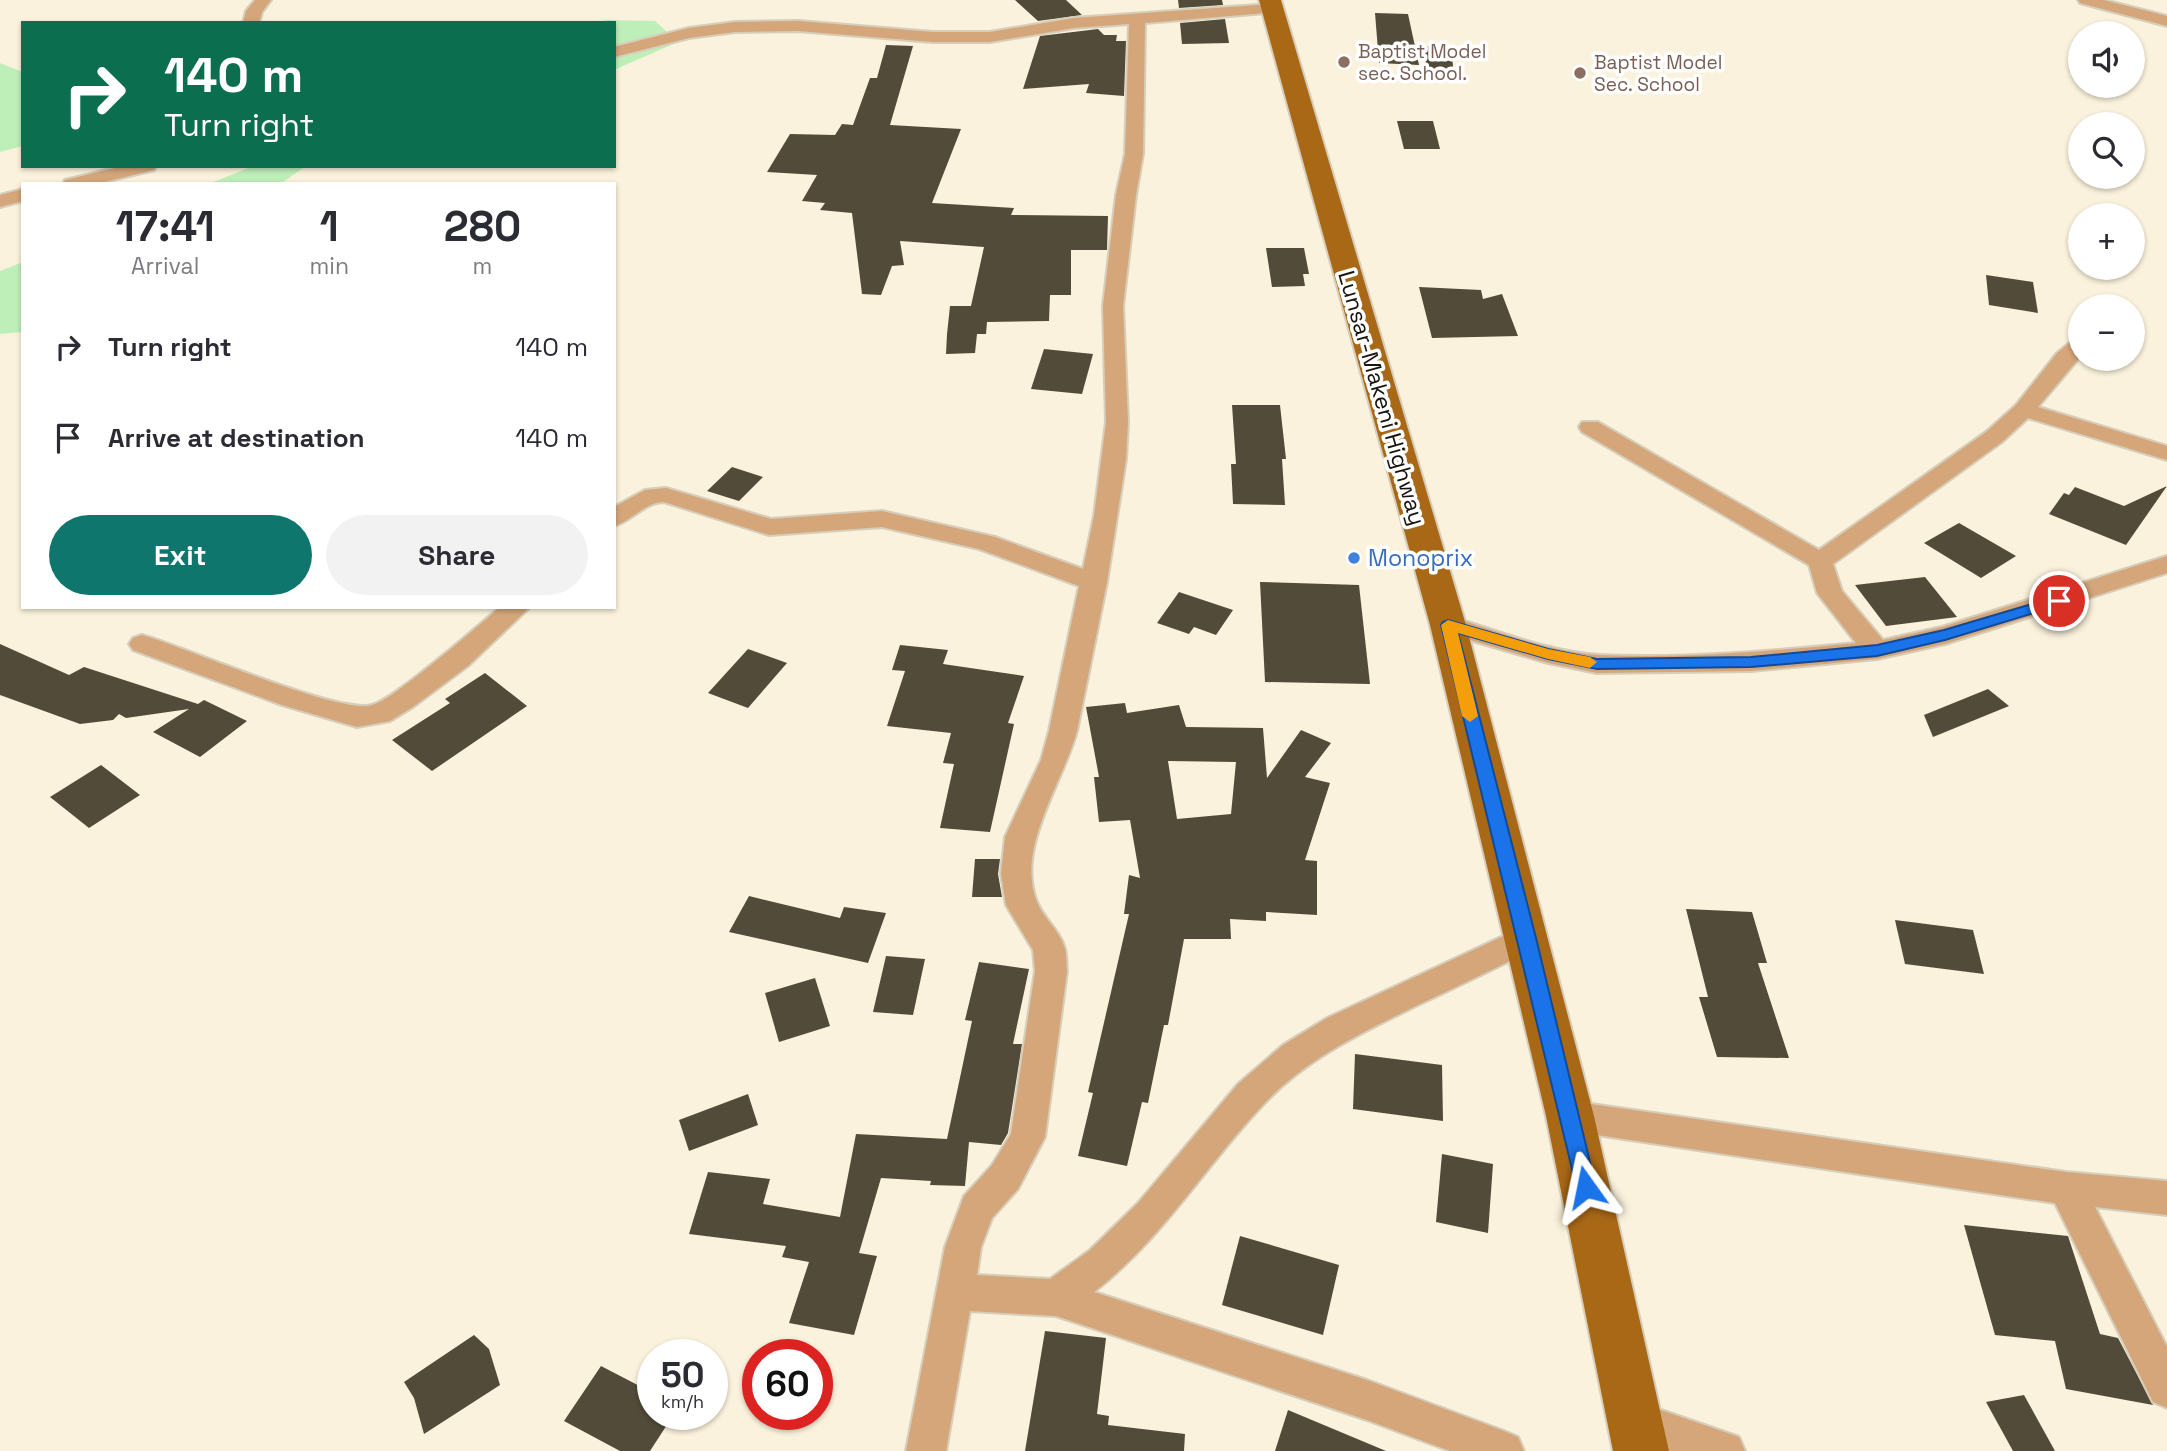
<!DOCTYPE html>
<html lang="en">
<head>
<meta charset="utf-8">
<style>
  :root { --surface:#fff; --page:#f2f2f3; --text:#2b2b33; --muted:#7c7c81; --accent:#0f766e }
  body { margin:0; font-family:"Space Grotesk",sans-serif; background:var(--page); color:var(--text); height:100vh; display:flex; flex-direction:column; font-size:26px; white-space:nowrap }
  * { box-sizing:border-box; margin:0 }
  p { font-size:23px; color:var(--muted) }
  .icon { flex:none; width:38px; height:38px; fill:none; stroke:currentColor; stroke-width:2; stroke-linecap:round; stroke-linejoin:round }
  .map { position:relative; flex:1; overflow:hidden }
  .details { position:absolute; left:21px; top:182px; width:595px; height:427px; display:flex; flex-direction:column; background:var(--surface); border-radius:0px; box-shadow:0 2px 5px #0004 }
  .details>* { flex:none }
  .top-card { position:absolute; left:21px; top:21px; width:595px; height:147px; border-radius:0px; box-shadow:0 2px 5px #0004; background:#0b6e4f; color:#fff; overflow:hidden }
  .tools { position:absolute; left:2068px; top:21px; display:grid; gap:14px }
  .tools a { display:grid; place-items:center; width:77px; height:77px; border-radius:50%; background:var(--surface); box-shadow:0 2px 5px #0004; font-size:35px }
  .speed { position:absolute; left:637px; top:1339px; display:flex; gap:14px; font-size:35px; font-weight:700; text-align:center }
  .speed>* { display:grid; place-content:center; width:91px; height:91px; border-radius:50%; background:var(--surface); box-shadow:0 2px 5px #0004; line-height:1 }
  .speed small { font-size:18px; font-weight:400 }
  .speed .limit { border:10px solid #d22; background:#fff; color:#111 }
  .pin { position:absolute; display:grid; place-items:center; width:60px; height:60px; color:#fff; margin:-30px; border:4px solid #fff; border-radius:50%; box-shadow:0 2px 7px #0007 }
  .me { position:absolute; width:77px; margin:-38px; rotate:348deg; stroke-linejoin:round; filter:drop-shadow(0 0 5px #0008) }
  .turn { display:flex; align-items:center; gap:24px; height:147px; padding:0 28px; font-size:32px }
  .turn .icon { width:91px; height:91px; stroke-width:2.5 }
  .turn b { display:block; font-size:49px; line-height:60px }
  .eta { display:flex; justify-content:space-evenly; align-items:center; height:119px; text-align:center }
  .eta b { font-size:42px; font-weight:800; line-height:49px }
  .button { display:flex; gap:14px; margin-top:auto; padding:14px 28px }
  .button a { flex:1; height:80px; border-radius:42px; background:var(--accent); color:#fff; font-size:28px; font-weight:800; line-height:80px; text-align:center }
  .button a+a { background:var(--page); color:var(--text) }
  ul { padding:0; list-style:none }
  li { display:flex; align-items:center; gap:21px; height:91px; padding:0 28px }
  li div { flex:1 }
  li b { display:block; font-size:26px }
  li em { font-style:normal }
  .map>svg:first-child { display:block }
</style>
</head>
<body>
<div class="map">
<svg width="2167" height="1451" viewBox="0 0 2167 1451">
  <rect width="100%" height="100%" fill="#faf2dc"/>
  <g fill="#bfefb9">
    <polygon points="608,20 655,21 678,42 614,70 614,23 592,23"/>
    <polygon points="0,63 23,72 23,146 0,152"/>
    <polygon points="254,166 306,166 280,184 208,184"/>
    <polygon points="23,262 23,332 0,334 0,271"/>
  </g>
  <g fill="#524b39" fill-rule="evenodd">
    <polygon points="1015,0 1066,0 1082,15 1038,21"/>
    <polygon points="1178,0 1222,0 1223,5 1179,8"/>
    <polygon points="1375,13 1408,14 1419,65 1379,63"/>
    <polygon points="1225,19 1229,43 1182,44 1180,23"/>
    <polygon points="1098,29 1104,35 1117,35 1116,41 1126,41 1124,96 1086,93 1089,84 1023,89 1040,36"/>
    <polygon points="886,45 913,46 890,125 961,129 932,203 1014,208 1011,215 1108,216 1107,250 1071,250 1071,295 1050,295 1049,321 987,322 986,334 977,334 975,353 946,354 947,334 950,306 971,306 984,247 900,241 904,265 892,266 881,295 862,294 852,213 820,210 825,203 802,201 817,175 767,172 790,134 835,135 842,124 853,125 870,78 877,78"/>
    <polygon points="1424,46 1451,47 1454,75 1427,74"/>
    <polygon points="1397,121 1433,121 1440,149 1404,149"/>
    <polygon points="1266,248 1304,248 1309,274 1303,274 1305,286 1272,287"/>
    <polygon points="1986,275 2033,282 2038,313 1989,305"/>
    <polygon points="1419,287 1481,290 1483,299 1502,294 1518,336 1432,338"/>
    <polygon points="1044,349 1093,354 1082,394 1031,389"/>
    <polygon points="1232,405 1280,405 1286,459 1282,459 1285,505 1233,504 1231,464 1236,464"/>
    <polygon points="732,467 763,477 739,501 707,491"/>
    <polygon points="2167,486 2126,545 2049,514 2064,493 2069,495 2075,487 2124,506"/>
    <polygon points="1959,523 2016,556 1981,578 1924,543"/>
    <polygon points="1925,577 1957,617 1886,626 1855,585"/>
    <polygon points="1260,582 1359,585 1370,684 1265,682"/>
    <polygon points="1179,592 1233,610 1216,635 1194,627 1189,634 1157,623"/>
    <polygon points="0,644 69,675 84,667 198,704 204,700 247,721 200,757 153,732 189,709 126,718 119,714 113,720 80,724 0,695"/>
    <polygon points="900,645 948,650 943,664 1024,676 1008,723 1014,724 990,832 940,828 954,764 943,763 951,733 887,726 905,671 892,670"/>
    <polygon points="748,649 787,663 748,708 708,693"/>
    <polygon points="485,673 527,706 432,771 392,740 450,703 445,699"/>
    <polygon points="1988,689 2009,706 1933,737 1924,715"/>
    <path d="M 1125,703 L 1127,713 L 1179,705 L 1186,727 L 1263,728 L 1267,778 L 1301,730 L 1331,743 L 1305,777 L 1330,783 L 1305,860 L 1317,861 L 1317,915 L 1266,912 L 1266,921 L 1230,919 L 1231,939 L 1184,939 L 1168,1025 L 1164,1025 L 1148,1103 L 1142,1102 L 1127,1166 L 1078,1156 L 1093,1093 L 1088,1092 L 1129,914 L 1124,914 L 1129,875 L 1140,878 L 1130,820 L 1099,822 L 1094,777 L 1099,777 L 1086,707 ZM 1168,761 L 1236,762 L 1231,814 L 1177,819 Z"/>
    <polygon points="101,765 140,795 89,828 50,797"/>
    <polygon points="975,859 1000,859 998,874 1002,897 972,897"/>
    <polygon points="749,896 840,918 844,907 886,913 868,963 729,932"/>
    <polygon points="1686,909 1752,912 1767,963 1758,963 1789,1058 1717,1057 1699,997 1708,997"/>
    <polygon points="1895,920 1973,930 1984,974 1905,964"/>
    <polygon points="886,956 925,959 913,1015 873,1012"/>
    <polygon points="979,962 1029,969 1013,1044 1022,1044 1008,1133 1001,1145 969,1142 965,1186 930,1185 931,1181 881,1178 859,1253 877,1256 854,1335 789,1323 809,1262 782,1257 786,1246 689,1234 708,1172 770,1179 763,1204 840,1217 856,1134 947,1139 972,1021 965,1020"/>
    <polygon points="815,978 830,1026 779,1042 765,993"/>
    <polygon points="1355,1054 1442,1065 1443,1121 1353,1109"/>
    <polygon points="748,1094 758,1125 689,1151 679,1120"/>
    <polygon points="1442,1154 1493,1164 1488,1233 1436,1222"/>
    <polygon points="1964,1225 2068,1236 2100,1334 2118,1338 2153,1405 2066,1389 2055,1341 1995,1335"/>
    <polygon points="1240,1236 1339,1265 1323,1335 1222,1305"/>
    <polygon points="1045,1331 1106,1338 1097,1414 1109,1416 1108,1425 1185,1434 1184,1451 1025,1451"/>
    <polygon points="474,1335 489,1349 500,1385 424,1434 414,1398 404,1382"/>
    <polygon points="601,1366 653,1393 653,1414 674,1414 650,1451 620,1451 564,1421"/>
    <polygon points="2024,1395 2055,1451 2013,1451 1986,1402"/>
    <polygon points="1288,1410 1386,1451 1275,1451"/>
  </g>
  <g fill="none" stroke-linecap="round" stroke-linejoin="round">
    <g stroke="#d6cebb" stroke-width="4">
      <g id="street">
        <polygon points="255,0 271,0 262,12 259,23 243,23 246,11"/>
        <polygon points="2078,0 2104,0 2167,16 2167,26 2080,3"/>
        <path d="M 1272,4 L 1280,9 L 1278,12 L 1145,23 L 1143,154 L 1136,195 L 1123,306 L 1128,422 L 1126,459 L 1107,582 L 1077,731 C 1063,783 1015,848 1037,902 C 1044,919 1061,932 1065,949 C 1067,956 1066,964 1067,971 L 1045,1137 L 1018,1189 L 992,1218 L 981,1247 L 977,1275 L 1050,1279 L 1090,1250 L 1138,1203 L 1238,1084 L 1283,1045 L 1327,1018 L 1527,925 L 1538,929 L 1543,938 L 1538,947 C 1498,967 1458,986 1418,1005 C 1361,1033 1305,1059 1262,1106 C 1203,1169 1163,1238 1094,1292 L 1367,1380 L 1504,1431 L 1518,1437 L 1524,1451 L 1450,1451 L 1367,1420 L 1056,1316 L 970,1311 L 946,1451 L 906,1451 L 945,1247 L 964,1196 L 992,1165 L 1011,1134 L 1035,971 L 1033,950 L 1006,905 L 1001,874 L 1005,837 L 1041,760 L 1049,731 L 1079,586 L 979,549 L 882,527 L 769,535 L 664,502 C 645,502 632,521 614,526 L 614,507 L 645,490 L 666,488 L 771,519 L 882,511 L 995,537 L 1083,569 L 1094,516 L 1106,422 L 1103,306 L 1116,195 L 1125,154 L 1129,24 L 1074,28 L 990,42 L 933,42 L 798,31 L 735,32 L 689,38 L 614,57 L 614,47 L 689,28 L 735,22 L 798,21 L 933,32 L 990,32 L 1074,18 Z"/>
        <polygon points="123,166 156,166 154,170 96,184 63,184 65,180"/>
        <polygon points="23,189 23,201 0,207 0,195"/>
        <path d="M 2081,339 L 2081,356 L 2038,407 L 2167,446 L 2167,460 L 2028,418 L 2002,442 L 1833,564 L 1842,591 L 1883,640 L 1942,627 L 2167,556 L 2167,573 L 1945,644 L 1877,659 L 1751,671 L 1597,673 L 1548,663 L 1439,631 L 1435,625 L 1439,619 L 1448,616 C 1496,630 1548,652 1599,655 C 1683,659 1773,651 1856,643 L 1817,593 L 1809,565 L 1582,432 L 1579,427 L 1582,422 L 1598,422 L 1819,550 L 1986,432 L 2016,405 L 2057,353 L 2073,340 Z"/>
        <path d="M 500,607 L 530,607 L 468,666 L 413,707 L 390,721 L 357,727 L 282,705 L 133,650 L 129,644 L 133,638 L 142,635 C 185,647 340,715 372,705 C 385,701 398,690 409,682 C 441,658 470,633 500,607 Z"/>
        <polygon points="1570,1101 2066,1172 2167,1181 2167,1215 2095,1207 2167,1347 2167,1408 2153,1402 2055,1203 1570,1131 1558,1127 1553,1116 1558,1105"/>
        <polygon points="1635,1401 1739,1437 1745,1451 1665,1451 1621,1435 1615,1421 1621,1407"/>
      </g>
    </g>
    <g stroke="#d6cebb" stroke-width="4">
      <polygon id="primary" points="1259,0 1281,0 1466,625 1594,1116 1669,1451 1613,1451 1546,1116 1430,625"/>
    </g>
    <use href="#street" fill="#d4a67a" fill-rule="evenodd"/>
    <use href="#primary" fill="#a96816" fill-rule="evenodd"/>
  </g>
  <polygon fill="#1a73e8" stroke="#114b97" stroke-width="2" points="2059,596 2066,601 2064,604 1945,640 1877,656 1751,667 1597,669 1548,659 1458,633 1536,938 1596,1187 1593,1194 1586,1197 1578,1194 1441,625 1443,622 1448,620 1548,649 1597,659 1751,657 1877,645 1944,630"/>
  <polygon fill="#f59e0b" points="1448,620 1548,649 1590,657 1597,662 1590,668 1548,659 1458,633 1478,716 1470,722 1462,716 1441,625"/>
  <g fill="#8d6e63" stroke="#fff" stroke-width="2.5">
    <circle cx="1344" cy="62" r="7"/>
    <circle cx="1580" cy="73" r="7"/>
  </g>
  <circle fill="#3f7fe0" stroke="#fff" stroke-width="2.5" cx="1354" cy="558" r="7"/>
  <g text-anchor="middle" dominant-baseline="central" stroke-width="7" stroke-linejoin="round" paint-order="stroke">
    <g font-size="19" fill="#785e54" stroke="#fff" text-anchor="start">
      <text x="1358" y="51">Baptist Model<tspan x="1358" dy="22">sec. School.</tspan></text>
      <text x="1594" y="62">Baptist Model<tspan x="1594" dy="22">Sec. School</tspan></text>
    </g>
    <g font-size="23" fill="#17140d" stroke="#fff">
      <text transform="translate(1382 398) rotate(74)">Lunsar-Makeni Highway</text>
    </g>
    <g font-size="23" fill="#366cbe" stroke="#fff" text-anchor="start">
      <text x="1368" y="558">Monoprix</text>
    </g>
  </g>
</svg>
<div class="tools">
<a><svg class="icon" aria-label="sound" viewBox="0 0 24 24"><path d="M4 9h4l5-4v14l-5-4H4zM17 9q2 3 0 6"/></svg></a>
<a><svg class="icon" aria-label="search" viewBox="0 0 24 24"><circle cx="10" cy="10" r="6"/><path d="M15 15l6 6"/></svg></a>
<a>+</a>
<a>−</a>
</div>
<div class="speed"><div>50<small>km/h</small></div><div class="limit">60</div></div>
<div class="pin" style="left:2059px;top:601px;background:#d93025"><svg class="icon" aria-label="arrive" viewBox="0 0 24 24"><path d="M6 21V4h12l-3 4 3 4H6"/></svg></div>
<svg class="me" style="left:1586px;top:1187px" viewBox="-20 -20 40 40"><path d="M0-17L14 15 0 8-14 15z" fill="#1a73e8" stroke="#fff" stroke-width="4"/></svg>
<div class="top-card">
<div class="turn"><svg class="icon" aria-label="right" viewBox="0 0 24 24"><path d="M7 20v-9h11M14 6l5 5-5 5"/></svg><div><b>140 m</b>Turn right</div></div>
</div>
<section class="details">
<div class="eta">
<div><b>17:41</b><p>Arrival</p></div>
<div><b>1</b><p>min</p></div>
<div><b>280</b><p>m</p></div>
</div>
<ul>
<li><svg class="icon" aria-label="right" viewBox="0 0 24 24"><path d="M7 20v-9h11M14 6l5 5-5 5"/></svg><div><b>Turn right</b></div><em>140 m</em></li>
<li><svg class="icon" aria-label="arrive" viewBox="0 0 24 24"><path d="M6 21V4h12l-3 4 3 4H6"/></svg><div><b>Arrive at destination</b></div><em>140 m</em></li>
</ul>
<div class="button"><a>Exit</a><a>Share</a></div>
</section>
</div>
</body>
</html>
